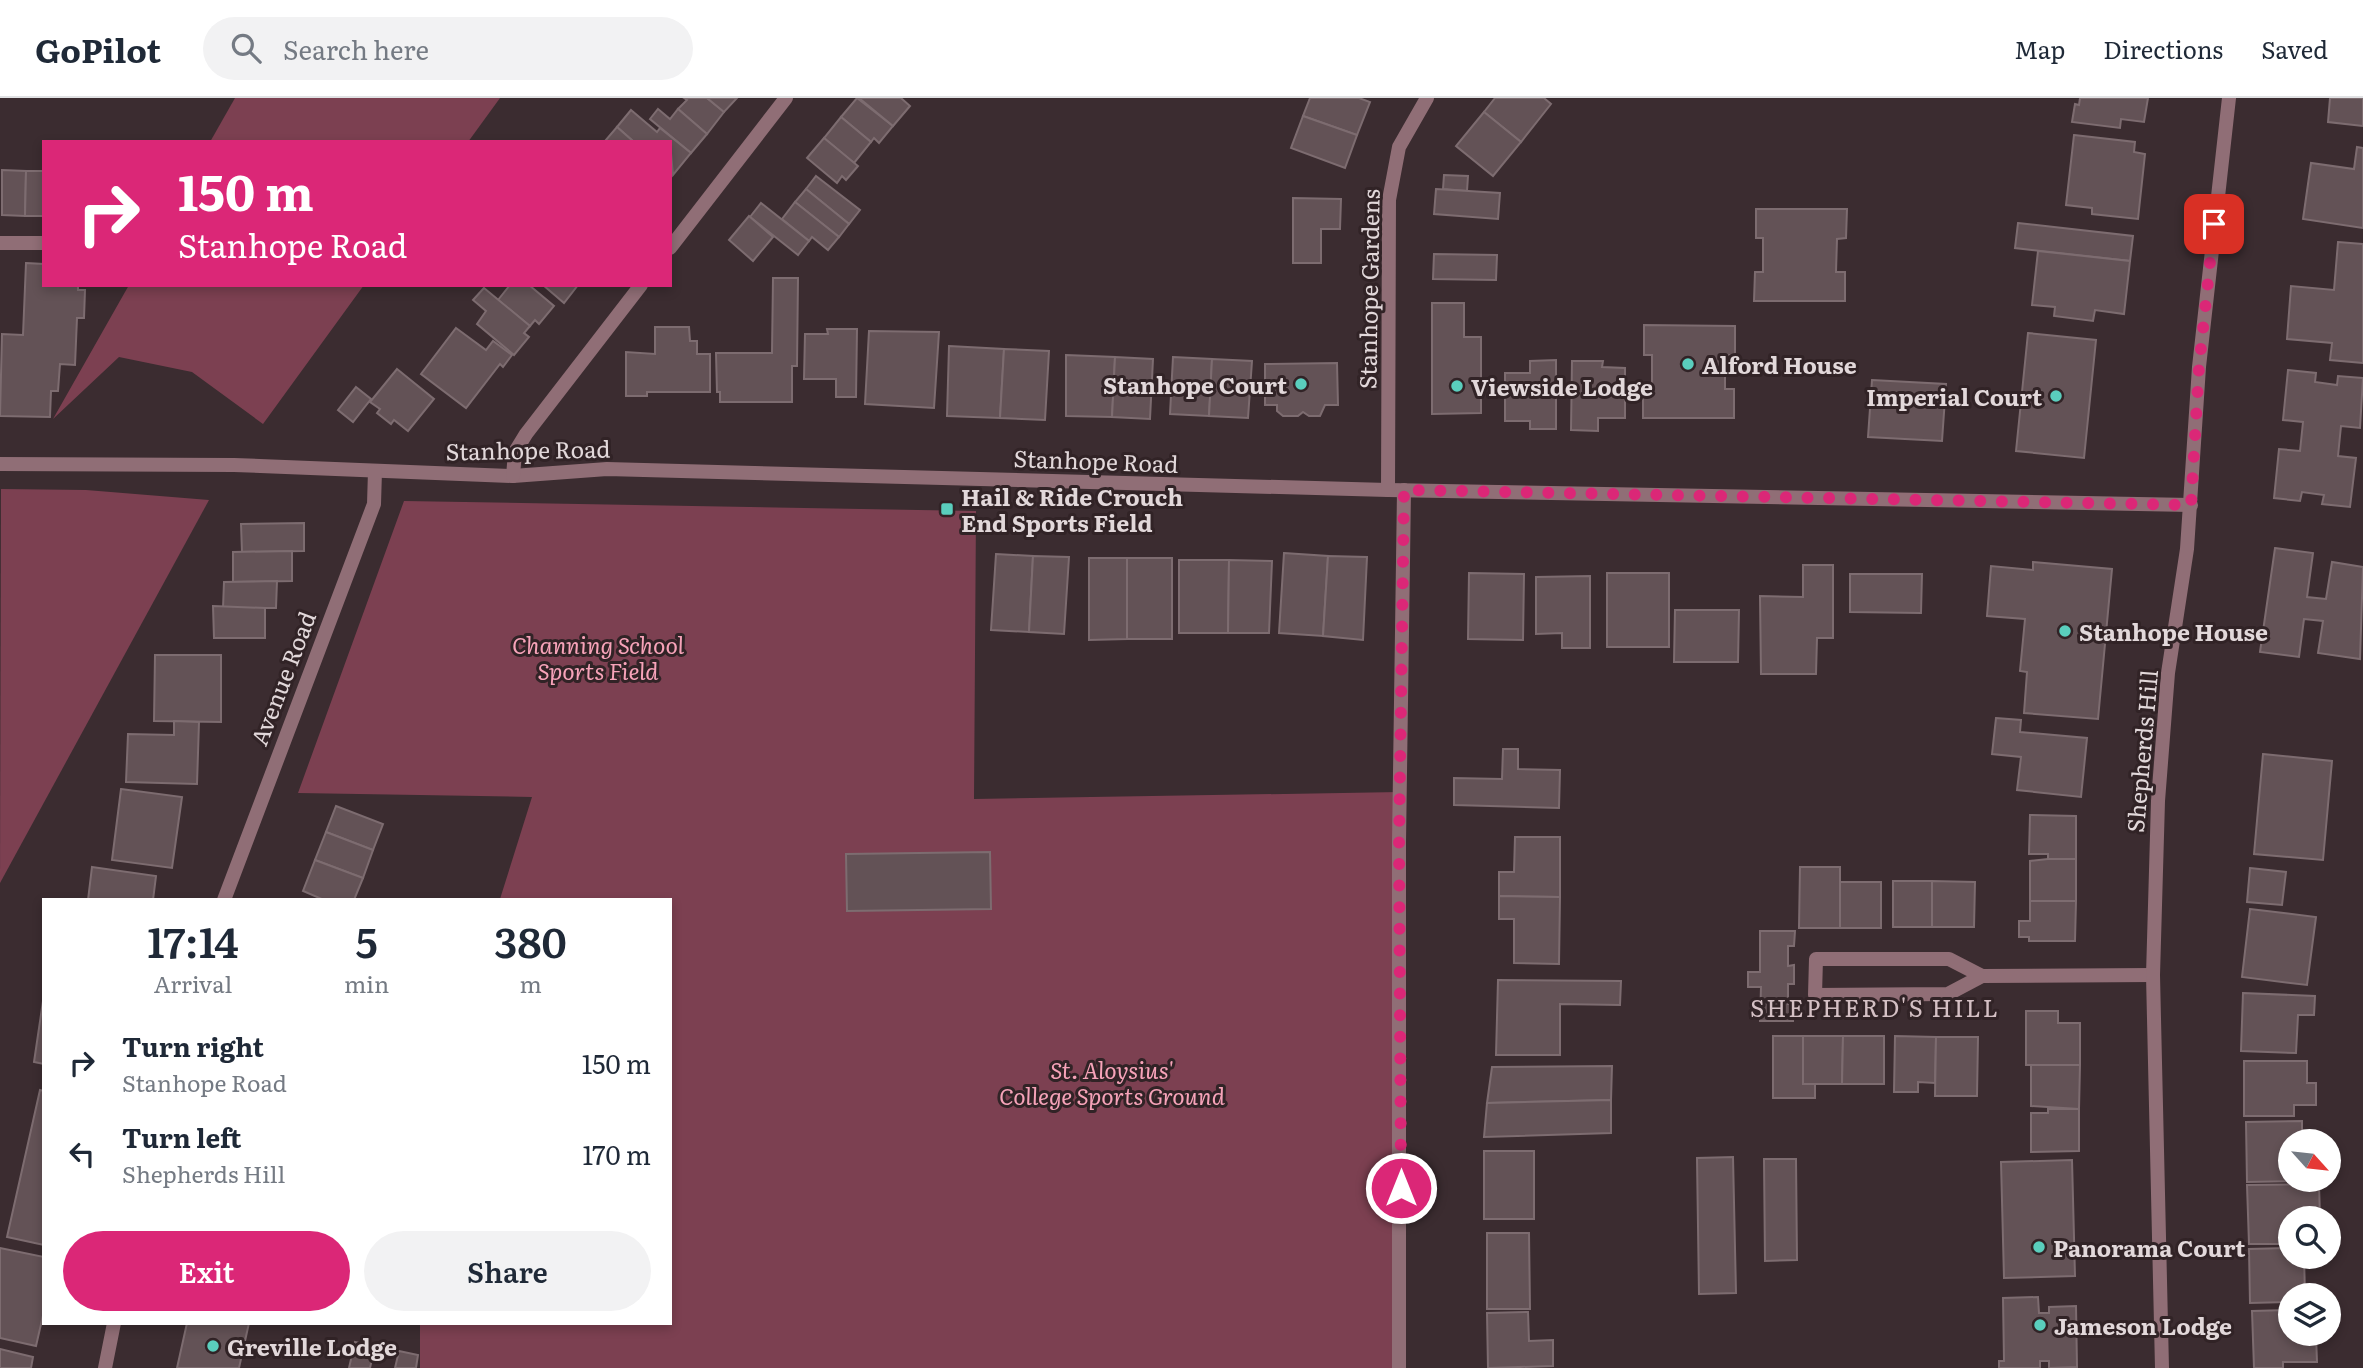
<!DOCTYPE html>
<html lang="en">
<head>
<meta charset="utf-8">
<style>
  :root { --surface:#fff; --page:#f2f2f3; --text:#1f2937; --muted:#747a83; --line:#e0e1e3; --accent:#db2777 }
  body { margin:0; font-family:Literata,serif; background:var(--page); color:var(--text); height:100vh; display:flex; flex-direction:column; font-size:26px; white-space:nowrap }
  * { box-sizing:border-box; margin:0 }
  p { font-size:23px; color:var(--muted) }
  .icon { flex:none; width:38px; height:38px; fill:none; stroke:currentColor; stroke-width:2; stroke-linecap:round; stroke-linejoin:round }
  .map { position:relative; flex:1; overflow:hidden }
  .side { position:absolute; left:42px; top:800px; width:630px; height:427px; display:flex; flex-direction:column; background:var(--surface); border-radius:0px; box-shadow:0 4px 10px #0003 }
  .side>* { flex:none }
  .guide { position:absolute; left:42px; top:42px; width:630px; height:147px; border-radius:0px; box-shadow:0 4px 10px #0003; background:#db2777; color:#fff; overflow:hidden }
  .needle { width:46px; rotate:117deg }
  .controls { position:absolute; left:2278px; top:1031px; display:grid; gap:14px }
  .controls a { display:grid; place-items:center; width:63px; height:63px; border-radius:50%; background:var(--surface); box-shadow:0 4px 10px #0003; font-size:35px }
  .pin { position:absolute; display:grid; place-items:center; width:60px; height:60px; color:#fff; margin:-30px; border-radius:14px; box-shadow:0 4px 10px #0006 }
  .me { position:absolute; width:77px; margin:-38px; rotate:0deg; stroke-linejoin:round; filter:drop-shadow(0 0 5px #0008) }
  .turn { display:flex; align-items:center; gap:24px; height:147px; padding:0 21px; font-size:32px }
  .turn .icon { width:91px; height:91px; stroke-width:2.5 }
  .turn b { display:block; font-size:49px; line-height:60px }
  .eta { display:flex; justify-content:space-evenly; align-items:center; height:119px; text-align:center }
  .eta b { font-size:42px; font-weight:600; line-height:49px }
  .button { display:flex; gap:14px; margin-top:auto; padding:14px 21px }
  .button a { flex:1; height:80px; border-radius:42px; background:var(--accent); color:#fff; font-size:28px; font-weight:600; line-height:80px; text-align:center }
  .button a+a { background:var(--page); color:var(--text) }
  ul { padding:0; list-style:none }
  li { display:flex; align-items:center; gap:21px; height:91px; padding:0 21px }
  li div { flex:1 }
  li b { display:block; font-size:26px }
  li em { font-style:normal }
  header { display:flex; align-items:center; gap:42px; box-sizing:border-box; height:98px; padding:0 35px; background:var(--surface); border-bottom:2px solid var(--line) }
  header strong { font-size:33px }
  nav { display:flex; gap:38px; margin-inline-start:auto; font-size:24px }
  .search { width:490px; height:63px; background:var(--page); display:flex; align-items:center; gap:18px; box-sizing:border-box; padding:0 24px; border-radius:38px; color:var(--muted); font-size:26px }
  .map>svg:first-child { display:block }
</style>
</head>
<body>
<header>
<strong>GoPilot</strong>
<div class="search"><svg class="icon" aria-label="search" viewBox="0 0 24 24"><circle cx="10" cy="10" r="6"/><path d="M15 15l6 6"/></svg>Search here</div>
<nav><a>Map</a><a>Directions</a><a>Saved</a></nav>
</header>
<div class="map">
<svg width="2363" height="1270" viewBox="0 0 2363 1270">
  <rect width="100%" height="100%" fill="#3b2c30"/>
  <g fill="#7c4051">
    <polygon points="235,0 500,0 468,44 210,44"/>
    <polygon points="129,187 364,187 263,326 192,274 119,259 53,321"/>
    <polygon points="1,391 86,392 209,402 0,785"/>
    <polygon points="404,403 976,413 974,701 1400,694 1399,1270 420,1270 420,1225 670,1225 670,802 500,801 532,699 298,695"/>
  </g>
  <g fill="#635256" stroke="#7d6c70" stroke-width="2">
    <polygon points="684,0 707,0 724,14 707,36 678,11 687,2"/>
    <polygon points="707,0 737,0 724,14"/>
    <polygon points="857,0 893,28 879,45 874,40 871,44 841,19"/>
    <polygon points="859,0 901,0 910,8 893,28"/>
    <polygon points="1310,0 1359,0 1370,4 1357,37 1303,18"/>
    <polygon points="1495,0 1544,0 1551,6 1521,44 1484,14"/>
    <polygon points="2080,0 2148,0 2144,24 2121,21 2120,30 2072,24 2075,6 2079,7"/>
    <polygon points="2330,0 2363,0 2363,28 2328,24"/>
    <polygon points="658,11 670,21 678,11 707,36 691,55 650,21"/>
    <polygon points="631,12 657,34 660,30 691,55 673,77 670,44 634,44 617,29"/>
    <polygon points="1484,14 1521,44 1493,78 1456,48"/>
    <polygon points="1303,18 1357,37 1345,70 1291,50"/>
    <polygon points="841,19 871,44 854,65 824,40"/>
    <polygon points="617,29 634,44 605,43"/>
    <polygon points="2074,37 2135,44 2134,54 2145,56 2138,121 2092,116 2092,110 2066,107"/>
    <polygon points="824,40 858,68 846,82 842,78 837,85 807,60"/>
    <polygon points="2357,49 2363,50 2363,130 2303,121 2311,65 2354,71"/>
    <polygon points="2,72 26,73 25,118 2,117"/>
    <polygon points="26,73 44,73 44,118 25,118"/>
    <polygon points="1444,77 1468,78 1467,93 1443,91"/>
    <polygon points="816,78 860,112 849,126 806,91"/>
    <polygon points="806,91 849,126 839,139 795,104"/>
    <polygon points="1436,91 1500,95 1498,121 1434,116"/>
    <polygon points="1293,100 1341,101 1340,131 1321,131 1321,165 1293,165"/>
    <polygon points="795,104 839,139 828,152 812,139 809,143 782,121"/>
    <polygon points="761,105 809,143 798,157 750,119"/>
    <polygon points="1756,111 1847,111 1846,140 1837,141 1836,174 1845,174 1845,203 1754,203 1755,174 1763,174 1763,140 1756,140"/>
    <polygon points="749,118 773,139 753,163 729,142"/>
    <polygon points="2018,125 2133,138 2130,163 2015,150"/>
    <polygon points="2338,144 2363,146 2363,265 2330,262 2332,245 2287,241 2291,188 2334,192"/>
    <polygon points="2038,153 2130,163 2124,216 2095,212 2093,223 2054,218 2055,209 2032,207"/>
    <polygon points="1434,156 1497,157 1496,182 1433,181"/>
    <polygon points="26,165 44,166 44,187 78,187 78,192 85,192 84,220 77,220 75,267 60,266 58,293 51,293 50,319 0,318 2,236 23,237"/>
    <polygon points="773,180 798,180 797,268 792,268 792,304 720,304 720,294 717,294 716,255 772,255"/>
    <polygon points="510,187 529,187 554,208 539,226 535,222 530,228 498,202"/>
    <polygon points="543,187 578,187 564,205"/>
    <polygon points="484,190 530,228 524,235 529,239 514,257 477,226 486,213 473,202"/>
    <polygon points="1432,205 1464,205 1464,239 1481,239 1481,315 1432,316"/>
    <polygon points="1644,227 1735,228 1735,257 1725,257 1725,291 1734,291 1734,320 1643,320 1643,290 1652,291 1652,257 1644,257"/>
    <polygon points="655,229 689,229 690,243 697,243 697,256 710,256 710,294 647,294 647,298 626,298 626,254 655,256"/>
    <polygon points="456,230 486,252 493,243 512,257 503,269 500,266 466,310 421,276"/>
    <polygon points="827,231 857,231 856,299 836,299 836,281 804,281 805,236 828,236"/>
    <polygon points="869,233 939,234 934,310 865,306"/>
    <polygon points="2028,235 2096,242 2084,360 2016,353"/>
    <polygon points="949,248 1004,251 1000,320 947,318"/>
    <polygon points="1004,251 1049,253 1045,322 1000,320"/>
    <polygon points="1066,257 1115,259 1112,319 1066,318"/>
    <polygon points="1115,259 1153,261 1150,321 1112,319"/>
    <polygon points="1173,259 1212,261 1209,318 1170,316"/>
    <polygon points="1212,261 1252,263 1248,320 1209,318"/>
    <polygon points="1556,262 1556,331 1530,331 1530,323 1505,323 1505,275 1530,275 1530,263"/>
    <polygon points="1572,263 1603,263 1602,269 1625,270 1625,320 1598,320 1598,333 1571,332"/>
    <polygon points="1337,265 1338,307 1325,307 1320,318 1309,318 1303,314 1298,318 1283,318 1277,313 1277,307 1265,307 1265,266"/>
    <polygon points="397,271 434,301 408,333 394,322 391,326 377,315 380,311 370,304"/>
    <polygon points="2288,272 2316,275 2315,284 2337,287 2338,278 2363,280 2360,330 2341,328 2338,358 2356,360 2350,409 2322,406 2324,397 2302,394 2300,403 2274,400 2279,351 2300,353 2303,324 2283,322"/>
    <polygon points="1872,282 1946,286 1942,343 1868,339"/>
    <polygon points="356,289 371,301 353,324 338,312"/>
    <polygon points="304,425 304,453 242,454 241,426"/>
    <polygon points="2275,450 2313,455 2307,499 2326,501 2332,464 2363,469 2360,561 2318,555 2323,523 2304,521 2299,559 2260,554"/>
    <polygon points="292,453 292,483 233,484 233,454"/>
    <polygon points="1284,455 1328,458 1323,538 1279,535"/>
    <polygon points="996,456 1033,458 1029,534 991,532"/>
    <polygon points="1033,458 1069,459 1064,536 1029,534"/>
    <polygon points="1328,458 1367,459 1363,542 1323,538"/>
    <polygon points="1089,460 1127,460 1127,541 1089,542"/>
    <rect x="1127" y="460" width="45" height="81"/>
    <polygon points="1179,462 1229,462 1228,535 1179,535"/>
    <polygon points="1229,462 1272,463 1269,535 1228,535"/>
    <polygon points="2033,464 2112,471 2098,621 2024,615 2027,574 2020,573 2025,521 1987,518 1991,468 2033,472"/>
    <polygon points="1803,467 1833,467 1833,540 1817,540 1816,576 1761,576 1760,498 1803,499"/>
    <polygon points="1469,475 1524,476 1523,542 1468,541"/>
    <rect x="1607" y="475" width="62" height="74"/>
    <polygon points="1850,476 1922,476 1921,515 1850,514"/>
    <polygon points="1590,478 1590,550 1562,550 1562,535 1536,536 1536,479"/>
    <polygon points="277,483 276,510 223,510 224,484"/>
    <polygon points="213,508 265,510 265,540 214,540"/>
    <polygon points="1675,512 1739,512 1738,564 1674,564"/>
    <polygon points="155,557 221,557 221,624 154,623"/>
    <polygon points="1996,620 2021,622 2020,634 2087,640 2081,699 2017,692 2021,659 1992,656"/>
    <polygon points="174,623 199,624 197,686 126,684 128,636 174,637"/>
    <polygon points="1503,651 1518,651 1518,671 1560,672 1559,710 1454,707 1454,680 1502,681"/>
    <polygon points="2263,656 2332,663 2323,762 2254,756"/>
    <polygon points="121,691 182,699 172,770 112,762"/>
    <polygon points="336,708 383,726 373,752 326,734"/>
    <polygon points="2030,717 2076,718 2076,761 2048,761 2048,756 2029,756"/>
    <polygon points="326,734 373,752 363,780 315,762"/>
    <polygon points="1515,739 1560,739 1560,799 1499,798 1499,774 1514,774"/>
    <polygon points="990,754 991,811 847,813 846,756"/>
    <polygon points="2048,761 2076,761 2076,803 2030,803 2030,763"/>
    <polygon points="315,762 363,780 354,802 324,802 303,793"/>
    <polygon points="92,769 156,778 153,802 88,802"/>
    <polygon points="1800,769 1840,769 1840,830 1799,830"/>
    <polygon points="2250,770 2286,774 2282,807 2247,804"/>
    <rect x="1893" y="783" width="39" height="46"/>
    <polygon points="1932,783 1975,784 1974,829 1932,829"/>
    <rect x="1840" y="784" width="41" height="46"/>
    <polygon points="1499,798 1560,799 1559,866 1514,865 1514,821 1499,821"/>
    <polygon points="2030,803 2076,803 2075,843 2029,843 2029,839 2019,839 2019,823 2030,823"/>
    <polygon points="2250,811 2316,819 2307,887 2242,879"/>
    <polygon points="1760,833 1795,833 1794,848 1788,848 1788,868 1794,867 1794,886 1788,886 1788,906 1793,906 1793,923 1760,923 1761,889 1748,889 1748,874 1760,874"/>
    <polygon points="1498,882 1621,883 1620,907 1560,906 1560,957 1496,957"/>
    <polygon points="2243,895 2315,898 2314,917 2298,917 2296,955 2241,953"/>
    <polygon points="43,903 44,903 44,966 34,964"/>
    <polygon points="2026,913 2058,913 2058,925 2080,925 2080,967 2026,967"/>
    <polygon points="1773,938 1803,938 1803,986 1815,986 1815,1000 1773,1000"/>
    <polygon points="1803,938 1843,938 1842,986 1803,986"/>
    <polygon points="1843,938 1884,938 1884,986 1842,986"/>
    <polygon points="1895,938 1936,939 1935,985 1918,984 1918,994 1894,994"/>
    <polygon points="1936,939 1978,939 1977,998 1935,998"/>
    <polygon points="2244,963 2307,963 2307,985 2316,985 2316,1007 2294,1007 2294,1018 2244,1018"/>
    <polygon points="2031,967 2080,967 2079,1011 2031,1008"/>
    <polygon points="1612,968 1611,1002 1487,1005 1492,969"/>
    <polygon points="40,992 44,993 44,1147 7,1139"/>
    <polygon points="1611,1002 1611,1035 1484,1039 1487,1005"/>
    <polygon points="2048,1011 2079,1011 2079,1053 2031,1054 2031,1015 2048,1015"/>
    <polygon points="2302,1023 2302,1043 2291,1043 2291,1082 2295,1083 2247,1084 2246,1024"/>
    <rect x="1484" y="1053" width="50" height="68"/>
    <polygon points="1733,1059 1736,1195 1699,1196 1697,1060"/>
    <polygon points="1764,1061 1796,1061 1797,1162 1765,1163"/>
    <polygon points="2072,1062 2075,1178 2004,1180 2001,1064"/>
    <polygon points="2319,1086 2320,1120 2291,1120 2291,1146 2249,1146 2247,1087"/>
    <polygon points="1487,1135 1529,1135 1530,1211 1487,1211"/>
    <polygon points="0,1150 44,1159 44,1213 36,1248 0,1240"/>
    <polygon points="2291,1150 2291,1158 2304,1158 2305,1197 2291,1197 2291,1204 2250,1205 2249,1151"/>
    <polygon points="2038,1199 2039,1215 2049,1215 2049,1209 2076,1208 2077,1269 2049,1270 2049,1263 2040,1263 2040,1270 1999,1270 1999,1263 2004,1263 2003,1200"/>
    <polygon points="2291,1212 2291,1236 2316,1237 2317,1264 2283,1264 2283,1270 2254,1270 2252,1213"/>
    <polygon points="1528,1214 1529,1243 1553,1242 1553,1268 1488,1270 1487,1215"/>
    <polygon points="187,1225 249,1225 239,1270 177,1270"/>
    <polygon points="355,1244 375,1248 370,1270 349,1270"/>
    <polygon points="0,1251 33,1259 31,1270 0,1270"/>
    <polygon points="399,1253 418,1257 416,1270 395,1270"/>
  </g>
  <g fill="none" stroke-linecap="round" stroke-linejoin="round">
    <g stroke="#906e76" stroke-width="14">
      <polyline points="0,145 44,145"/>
      <polyline points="670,150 786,0"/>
      <polyline points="0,366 234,367 513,378 607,371 1388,392 2191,407"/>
      <polyline points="513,378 515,354 526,336 641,187"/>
      <polyline points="1388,392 1389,102 1399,49 1427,0"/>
      <polyline points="224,802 374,406 375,373"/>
      <polyline points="1982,878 1949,861 1816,861 1815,897 1948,896 1982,878 2153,877"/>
      <polyline points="105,1270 114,1225"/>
      <polyline points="1399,1270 1399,745 1404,392"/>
    </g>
    <polyline stroke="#906e76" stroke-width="14" points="2162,1270 2153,877 2158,703 2168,575 2187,451 2199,269 2229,0"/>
  </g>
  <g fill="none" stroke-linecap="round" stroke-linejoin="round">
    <polyline stroke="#db2777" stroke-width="12" stroke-dasharray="0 21.6" points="1401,1090 1399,745 1404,392 2191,407 2199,269 2214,126"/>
  </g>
  <g fill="#5acebd" stroke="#312326" stroke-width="2.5">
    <circle cx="1688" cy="266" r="7"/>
    <circle cx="1301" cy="286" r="7"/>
    <circle cx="1457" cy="288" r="7"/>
    <circle cx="2056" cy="298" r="7"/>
    <rect x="940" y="404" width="14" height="14" rx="3.5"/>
    <circle cx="2065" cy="533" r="7"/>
    <circle cx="2039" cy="1149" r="7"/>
    <circle cx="2040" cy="1227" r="7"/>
    <circle cx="213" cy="1248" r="7"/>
  </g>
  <g text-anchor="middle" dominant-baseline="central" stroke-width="6" stroke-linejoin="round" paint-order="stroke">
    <g font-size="23" fill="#e2d8da" stroke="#312326">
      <text transform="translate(1368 191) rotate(-89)">Stanhope Gardens</text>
      <text transform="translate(528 351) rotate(-1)">Stanhope Road</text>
      <text transform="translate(1096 362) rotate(2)">Stanhope Road</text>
      <text transform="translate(282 580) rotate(-69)">Avenue Road</text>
      <text transform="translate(2141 653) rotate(-85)">Shepherds Hill</text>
    </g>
    <g font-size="23" font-weight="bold" fill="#e2d8da" stroke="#312326" text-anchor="start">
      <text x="1702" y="266">Alford House</text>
      <text x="1287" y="286" text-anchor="end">Stanhope Court</text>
      <text x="1471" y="288">Viewside Lodge</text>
      <text x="2042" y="298" text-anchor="end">Imperial Court</text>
      <text x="961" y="398">Hail &amp; Ride Crouch<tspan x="961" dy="26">End Sports Field</tspan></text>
      <text x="2079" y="533">Stanhope House</text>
      <text x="2053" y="1149">Panorama Court</text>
      <text x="2054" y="1227">Jameson Lodge</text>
      <text x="227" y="1248">Greville Lodge</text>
    </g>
    <g font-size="23" font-style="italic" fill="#f7a3b9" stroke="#312326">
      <text x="598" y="546">Channing School<tspan x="598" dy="26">Sports Field</tspan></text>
      <text x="1112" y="971">St. Aloysius'<tspan x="1112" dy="26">College Sports Ground</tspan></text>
    </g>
    <g font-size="24" letter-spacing="2" fill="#d4c0c4" stroke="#312326">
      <text x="1875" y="908">SHEPHERD'S HILL</text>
    </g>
  </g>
</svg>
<div class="controls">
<a><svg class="needle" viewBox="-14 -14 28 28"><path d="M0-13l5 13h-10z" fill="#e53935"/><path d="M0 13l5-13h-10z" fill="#747a83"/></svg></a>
<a><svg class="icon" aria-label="search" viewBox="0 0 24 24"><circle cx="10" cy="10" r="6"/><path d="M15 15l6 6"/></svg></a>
<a><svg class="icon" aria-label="layers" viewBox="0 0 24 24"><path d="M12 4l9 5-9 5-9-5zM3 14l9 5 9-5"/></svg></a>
</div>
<div class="pin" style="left:2214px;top:126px;background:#d93025"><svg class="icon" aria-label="arrive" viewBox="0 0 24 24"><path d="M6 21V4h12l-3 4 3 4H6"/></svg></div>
<svg class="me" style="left:1401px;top:1090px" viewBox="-20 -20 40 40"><circle r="17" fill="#db2777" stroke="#fff" stroke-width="3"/><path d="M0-11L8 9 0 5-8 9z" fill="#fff"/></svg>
<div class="guide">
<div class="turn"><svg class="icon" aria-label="right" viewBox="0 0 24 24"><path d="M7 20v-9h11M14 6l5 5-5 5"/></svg><div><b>150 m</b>Stanhope Road</div></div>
</div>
<section class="side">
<div class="eta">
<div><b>17:14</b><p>Arrival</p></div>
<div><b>5</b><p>min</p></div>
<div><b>380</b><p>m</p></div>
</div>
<ul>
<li><svg class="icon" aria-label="right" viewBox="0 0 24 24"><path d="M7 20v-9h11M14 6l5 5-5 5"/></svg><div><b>Turn right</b><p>Stanhope Road</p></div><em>150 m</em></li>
<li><svg class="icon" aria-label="left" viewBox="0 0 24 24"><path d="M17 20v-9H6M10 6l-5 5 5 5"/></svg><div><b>Turn left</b><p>Shepherds Hill</p></div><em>170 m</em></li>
</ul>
<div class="button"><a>Exit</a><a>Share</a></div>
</section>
</div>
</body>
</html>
